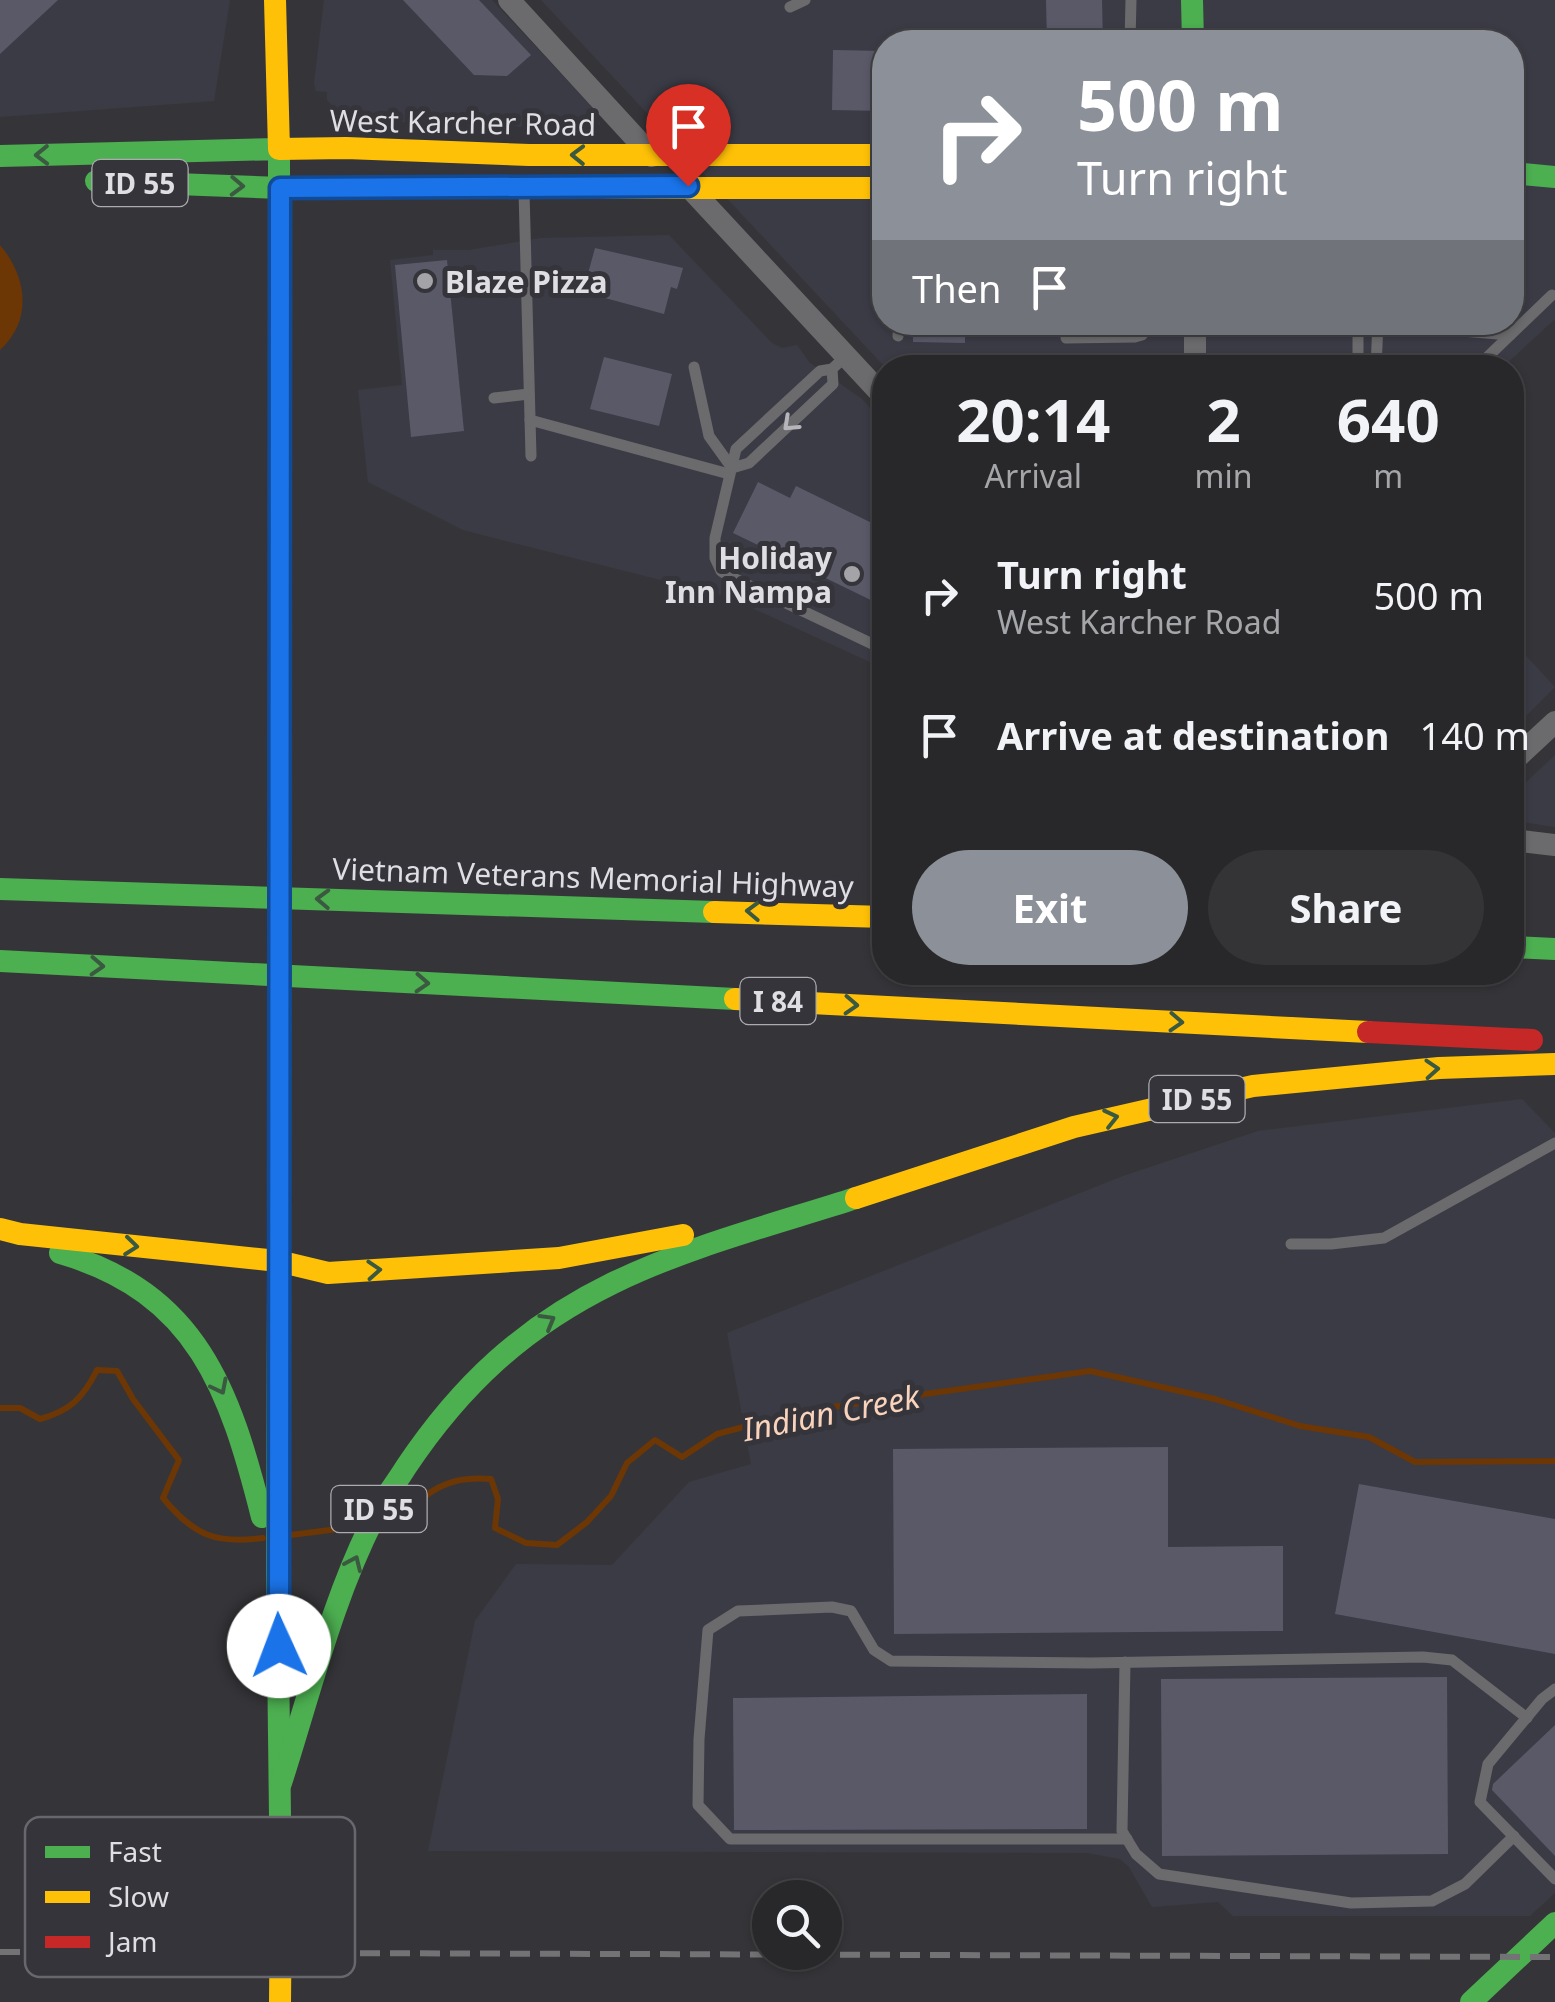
<!DOCTYPE html>
<html lang="en">
<head>
<meta charset="utf-8">
<style>
  :root { --surface:#28282b; --page:#343437; --text:#f1f3f6; --muted:#a5a6a9; --line:#444447; --accent:#8c9099 }
  body { margin:0; font-family:"Noto Sans",sans-serif; background:var(--page); color:var(--text); height:100vh; display:flex; flex-direction:column; font-size:38px; white-space:nowrap }
  * { box-sizing:border-box; margin:0 }
  p { font-size:32px; color:var(--muted) }
  .icon { flex:none; width:55px; height:55px; fill:none; stroke:currentColor; stroke-width:2; stroke-linecap:round; stroke-linejoin:round }
  .map { position:relative; flex:1; overflow:hidden }
  .panel { position:absolute; left:872px; top:355px; width:652px; height:630px; display:flex; flex-direction:column; background:var(--surface); border-radius:40px; box-shadow:0 2px 8px #0004,0 0 0 2px var(--line) }
  .panel>* { flex:none }
  .banner { position:absolute; left:872px; top:30px; width:652px; height:305px; border-radius:40px; box-shadow:0 2px 8px #0004,0 0 0 2px var(--line); background:#8c9099; color:#fff; overflow:hidden }
  .tools { position:absolute; left:752px; top:1880px; display:grid; gap:20px }
  .tools a { display:grid; place-items:center; width:90px; height:90px; border-radius:50%; background:var(--surface); box-shadow:0 2px 8px #0004,0 0 0 2px var(--line); font-size:50px }
  .pin { position:absolute; display:grid; place-items:center; width:85px; height:85px; color:#fff; margin:-102px -42px; border-radius:50% 50% 50% 0; rotate:-45deg; box-shadow:0 0 10px #0007 }
  .pin .icon { rotate:45deg }
  .me { position:absolute; width:110px; margin:-55px; rotate:358deg; stroke-linejoin:round; filter:drop-shadow(0 0 8px #0008) }
  .turn { display:flex; align-items:center; gap:35px; height:210px; padding:0 40px; font-size:45px }
  .turn .icon { width:130px; height:130px; stroke-width:2.5 }
  .turn b { display:block; font-size:70px; line-height:85px }
  .then { display:flex; align-items:center; height:95px; padding:0 40px; background:#0003; gap:20px; font-size:38px }
  .eta { display:flex; justify-content:space-evenly; align-items:center; height:170px; text-align:center }
  .eta b { font-size:60px; font-weight:700; line-height:70px }
  .cta { display:flex; gap:20px; margin-top:auto; padding:20px 40px }
  .cta a { flex:1; height:115px; border-radius:60px; background:var(--accent); color:#fff; font-size:40px; font-weight:700; line-height:115px; text-align:center }
  .cta a+a { background:var(--page); color:var(--text) }
  ul { padding:0; list-style:none }
  li { display:flex; align-items:center; gap:30px; height:140px; padding:0 40px }
  li div { flex:1 }
  li b { display:block; font-size:38px }
  li em { font-style:normal }
  .map>svg:first-child { display:block }
</style>
</head>
<body>
<div class="map">
<svg width="1555" height="2002" viewBox="0 0 1555 2002">
  <rect width="100%" height="100%" fill="#353539"/>
  <g fill="#3b3b46" fill-rule="evenodd">
    <polygon points="0,0 230,0 214,101 0,117"/>
    <polygon points="324,0 492,0 595,110 600,124 591,134 584,135 499,124 346,121 340,108 334,108 327,100 327,92 316,91 314,83"/>
    <path d="M 541,0 L 1555,0 L 1555,319 L 1503,367 L 885,367 ZM 885,42 L 1512,42 L 1512,322 L 885,322 Z"/>
    <polygon points="669,235 772,343 782,348 797,345 810,363 862,399 885,424 885,669 728,597 463,530 368,482 358,390 402,385 390,260 433,255 433,250 469,250 541,238"/>
    <polygon points="1512,641 1555,687 1513,729 1512,729"/>
    <polygon points="1555,755 1555,827 1516,821 1514,802 1518,790"/>
    <polygon points="1522,1099 1555,1133 1555,1893 1530,1916 1233,1916 1218,1902 1152,1907 1129,1867 1120,1859 1087,1853 428,1851 475,1621 516,1564 612,1565 689,1482 751,1464 727,1333 1123,1176 1258,1131"/>
  </g>
  <path fill="#6d3605" d="M 0,245 C 27,277 33,320 0,350 Z"/>
  <g fill="none" stroke-linecap="round" stroke-linejoin="round">
    <g stroke="#6d3605" stroke-width="6">
      <path d="M 0,1408 L 20,1408 L 40,1419 C 70,1411 83,1398 97,1370 L 117,1371 L 133,1399 L 179,1460 L 163,1498 C 194,1536 216,1544 263,1538"/>
      <path d="M 390,1522 C 405,1520 411,1509 422,1499 C 442,1481 465,1477 491,1479 L 498,1499 L 495,1528 L 526,1543 L 557,1545 L 587,1522 L 611,1496 L 627,1463 L 655,1440 L 682,1457 L 717,1434 L 804,1411 L 1090,1371 L 1215,1399 L 1300,1426 L 1369,1437 L 1415,1462 L 1555,1461"/>
      <polyline points="291,1535 353,1527"/>
    </g>
  </g>
  <g fill="#595968">
    <polygon points="0,0 58,0 0,54"/>
    <polygon points="403,0 479,0 531,55 507,76 474,75"/>
    <polygon points="1046,0 1102,0 1103,42 1047,42"/>
    <polygon points="833,50 885,51 885,111 832,110"/>
    <polygon points="595,248 683,268 677,289 671,287 664,314 583,292"/>
    <polygon points="447,260 464,431 411,437 395,265"/>
    <polygon points="913,322 965,322 965,343 913,342"/>
    <polygon points="604,357 672,374 659,426 590,409"/>
    <polygon points="758,482 790,498 796,486 876,525 871,535 885,542 885,607 733,533"/>
    <polygon points="1168,1447 1168,1547 1283,1546 1283,1631 894,1634 893,1449"/>
    <polygon points="1359,1484 1555,1519 1555,1654 1335,1614"/>
    <polygon points="1447,1677 1448,1854 1162,1856 1161,1679"/>
    <polygon points="1087,1694 1087,1829 734,1830 733,1698"/>
    <polygon points="1555,1725 1555,1856 1492,1790 1493,1784"/>
  </g>
  <g fill="none" stroke-linecap="round" stroke-linejoin="round">
    <g stroke="#6b6b6d" stroke-width="11">
      <polyline points="790,7 805,0"/>
      <polyline points="1130,42 1131,0"/>
      <polyline points="524,191 531,456"/>
      <polyline points="1358,322 1358,368"/>
      <polyline points="1378,324 1510,335"/>
      <polyline points="898,336 899,322"/>
      <polyline points="1066,338 1135,337 1142,335 1150,322"/>
      <polyline points="846,356 832,369 820,371 736,449 715,538 715,558 721,571 729,576 885,650"/>
      <polyline points="970,364 990,368"/>
      <polyline points="694,367 709,436 732,468"/>
      <polyline points="1376,368 1378,322"/>
      <polyline points="1476,368 1552,295"/>
      <polyline points="494,398 529,394"/>
      <polyline points="530,420 729,474"/>
      <polyline points="732,468 749,463 833,384 832,369"/>
      <polyline points="1291,1244 1331,1244 1384,1238 1555,1143"/>
      <polyline points="1125,1662 1122,1831 1136,1854 1159,1874 1351,1903 1432,1901 1465,1884 1514,1836"/>
      <polyline points="1555,1689 1542,1699 1488,1764 1480,1802 1555,1879"/>
      <polyline points="1127,1839 730,1839 698,1805 699,1739 708,1630 738,1611 832,1607 851,1611 874,1650 891,1661 1091,1663 1423,1657 1452,1660 1527,1718"/>
    </g>
    <g stroke="#6b6b6d" stroke-width="22">
      <polyline points="509,0 652,156"/>
      <polyline points="689,187 885,398"/>
      <polyline points="1195,322 1195,368"/>
      <polyline points="1512,762 1555,722"/>
      <polyline points="1512,840 1555,845"/>
    </g>
    <g stroke="#4caf50" stroke-width="22">
      <polyline points="1192,0 1193,42"/>
      <polyline points="0,156 279,149 279,844"/>
      <polyline points="1512,173 1555,177"/>
      <polyline points="96,181 280,188"/>
      <polyline points="0,889 714,912"/>
      <polyline points="1512,947 1555,949"/>
      <polyline points="0,961 735,999"/>
      <polyline points="279,1012 277,1571 281,1898"/>
      <path d="M 60,1253 C 198,1293 230,1391 262,1517"/>
      <path d="M 281,1783 C 310,1693 333,1596 377,1512 C 385,1496 397,1482 406,1467 C 461,1385 523,1327 613,1283 C 689,1246 775,1224 856,1198"/>
      <polyline points="1471,2002 1555,1923"/>
    </g>
    <g stroke="#ffc107" stroke-width="22">
      <polyline points="275,0 279,149 346,148 529,155 885,155"/>
      <polyline points="280,188 885,188"/>
      <polyline points="714,912 885,917"/>
      <polyline points="735,999 1368,1032"/>
      <polyline points="856,1198 1074,1127 1253,1086 1439,1068 1555,1064"/>
      <polyline points="0,1229 20,1234 278,1261 328,1273 559,1258 683,1235"/>
    </g>
    <polyline stroke="#c62828" stroke-width="22" points="1368,1032 1532,1040"/>
    <polyline stroke="#737375" stroke-width="6" stroke-dasharray="20 10" stroke-linecap="butt" points="0,1952 1555,1957"/>
    <polyline stroke="#4caf50" stroke-width="22" points="279,844 279,1012"/>
    <polyline stroke="#ffc107" stroke-width="22" points="280,2002 281,1898"/>
  </g>
  <defs><path id="oneway-chevron" d="M-2-3.5L2.5 0L-2 3.5" fill="none" stroke-width="1.6" stroke-linecap="round" stroke-linejoin="round" transform="scale(2.5)"/></defs>
  <g stroke="#3b5941">
    <use href="#oneway-chevron" transform="translate(42 155) rotate(179)"/>
    <use href="#oneway-chevron" transform="translate(578 155) rotate(-179)"/>
    <use href="#oneway-chevron" transform="translate(237 186) rotate(2)"/>
    <use href="#oneway-chevron" transform="translate(323 899) rotate(-178)"/>
    <use href="#oneway-chevron" transform="translate(753 911) rotate(-178)"/>
    <use href="#oneway-chevron" transform="translate(97 966) rotate(3)"/>
    <use href="#oneway-chevron" transform="translate(422 983) rotate(3)"/>
    <use href="#oneway-chevron" transform="translate(851 1005) rotate(3)"/>
    <use href="#oneway-chevron" transform="translate(1176 1022) rotate(3)"/>
    <use href="#oneway-chevron" transform="translate(1432 1069) rotate(-4)"/>
    <use href="#oneway-chevron" transform="translate(1111 1118) rotate(-13)"/>
    <use href="#oneway-chevron" transform="translate(131 1246) rotate(6)"/>
    <use href="#oneway-chevron" transform="translate(374 1270) rotate(-4)"/>
    <use href="#oneway-chevron" transform="translate(548 1321) rotate(-30)"/>
    <use href="#oneway-chevron" transform="translate(220 1387) rotate(63)"/>
    <use href="#oneway-chevron" transform="translate(354 1563) rotate(-66)"/>
  </g>
  <use stroke="#b6b6ba" href="#oneway-chevron" transform="translate(790 424) rotate(137)"/>
  <g fill="none" stroke-linecap="round" stroke-linejoin="round">
    <g stroke="#114b97" stroke-width="25">
      <polyline id="route" points="279,1646 280,188 688,186"/>
    </g>
    <use href="#route" stroke="#1a73e8" stroke-width="18"/>
  </g>
  <g fill="#a4a4a8" stroke="#34343a" stroke-width="4">
    <circle cx="425" cy="281" r="10"/>
    <circle cx="852" cy="574" r="10"/>
  </g>
  <g text-anchor="middle" dominant-baseline="central" stroke-width="10" stroke-linejoin="round" paint-order="stroke">
    <g fill="#34343a" stroke="#acacb0" stroke-width="2.5">
      <rect x="92.5" y="160" width="95" height="46" rx="8"/>
      <rect x="740.5" y="978" width="75" height="46" rx="8"/>
      <rect x="1149.5" y="1076" width="95" height="46" rx="8"/>
      <rect x="331.5" y="1486" width="95" height="46" rx="8"/>
    </g>
    <g font-size="28" font-weight="bold" fill="#dfdfe3">
      <text x="140" y="183">ID 55</text>
      <text x="778" y="1001">I 84</text>
      <text x="1197" y="1099">ID 55</text>
      <text x="379" y="1509">ID 55</text>
    </g>
    <g font-size="30" fill="#dfdfe3" stroke="#34343a">
      <text transform="translate(463 122) rotate(1)">West Karcher Road</text>
      <text transform="translate(593 877) rotate(2)">Vietnam Veterans Memorial Highway</text>
    </g>
    <g font-size="30" font-weight="bold" fill="#dfdfe3" stroke="#34343a" text-anchor="start">
      <text x="445" y="281">Blaze Pizza</text>
      <text x="832" y="557" text-anchor="end">Holiday<tspan x="832" dy="34">Inn Nampa</tspan></text>
    </g>
    <g font-size="32" font-style="italic" fill="#f9d3bc" stroke="#34343a">
      <text transform="translate(831 1412) rotate(-11)">Indian Creek</text>
    </g>
  </g>
  <rect x="25" y="1817" width="330" height="160" rx="15" fill="#34343a" stroke="#67676d" stroke-width="2.5"/>
  <rect x="45" y="1846" width="45" height="12" fill="#4caf50"/>
  <rect x="45" y="1891" width="45" height="12" fill="#ffc107"/>
  <rect x="45" y="1936" width="45" height="12" fill="#c62828"/>
  <g font-size="28" fill="#dfdfe3">
    <text x="108" y="1862">Fast</text>
    <text x="108" y="1907">Slow</text>
    <text x="108" y="1952">Jam</text>
  </g>
</svg>
<div class="tools">
<a><svg class="icon" aria-label="search" viewBox="0 0 24 24"><circle cx="10" cy="10" r="6"/><path d="M15 15l6 6"/></svg></a>
</div>
<div class="pin" style="left:688px;top:186px;background:#d93025"><svg class="icon" aria-label="arrive" viewBox="0 0 24 24"><path d="M6 21V4h12l-3 4 3 4H6"/></svg></div>
<svg class="me" style="left:279px;top:1646px" viewBox="-20 -20 40 40"><circle r="19" fill="#fff"/><path d="M0-13L10 11 0 6-10 11z" fill="#1a73e8"/></svg>
<div class="banner">
<div class="turn"><svg class="icon" aria-label="right" viewBox="0 0 24 24"><path d="M7 20v-9h11M14 6l5 5-5 5"/></svg><div><b>500 m</b>Turn right</div></div>
<div class="then">Then<svg class="icon" aria-label="arrive" viewBox="0 0 24 24"><path d="M6 21V4h12l-3 4 3 4H6"/></svg></div>
</div>
<section class="panel">
<div class="eta">
<div><b>20:14</b><p>Arrival</p></div>
<div><b>2</b><p>min</p></div>
<div><b>640</b><p>m</p></div>
</div>
<ul>
<li><svg class="icon" aria-label="right" viewBox="0 0 24 24"><path d="M7 20v-9h11M14 6l5 5-5 5"/></svg><div><b>Turn right</b><p>West Karcher Road</p></div><em>500 m</em></li>
<li><svg class="icon" aria-label="arrive" viewBox="0 0 24 24"><path d="M6 21V4h12l-3 4 3 4H6"/></svg><div><b>Arrive at destination</b></div><em>140 m</em></li>
</ul>
<div class="cta"><a>Exit</a><a>Share</a></div>
</section>
</div>
</body>
</html>
